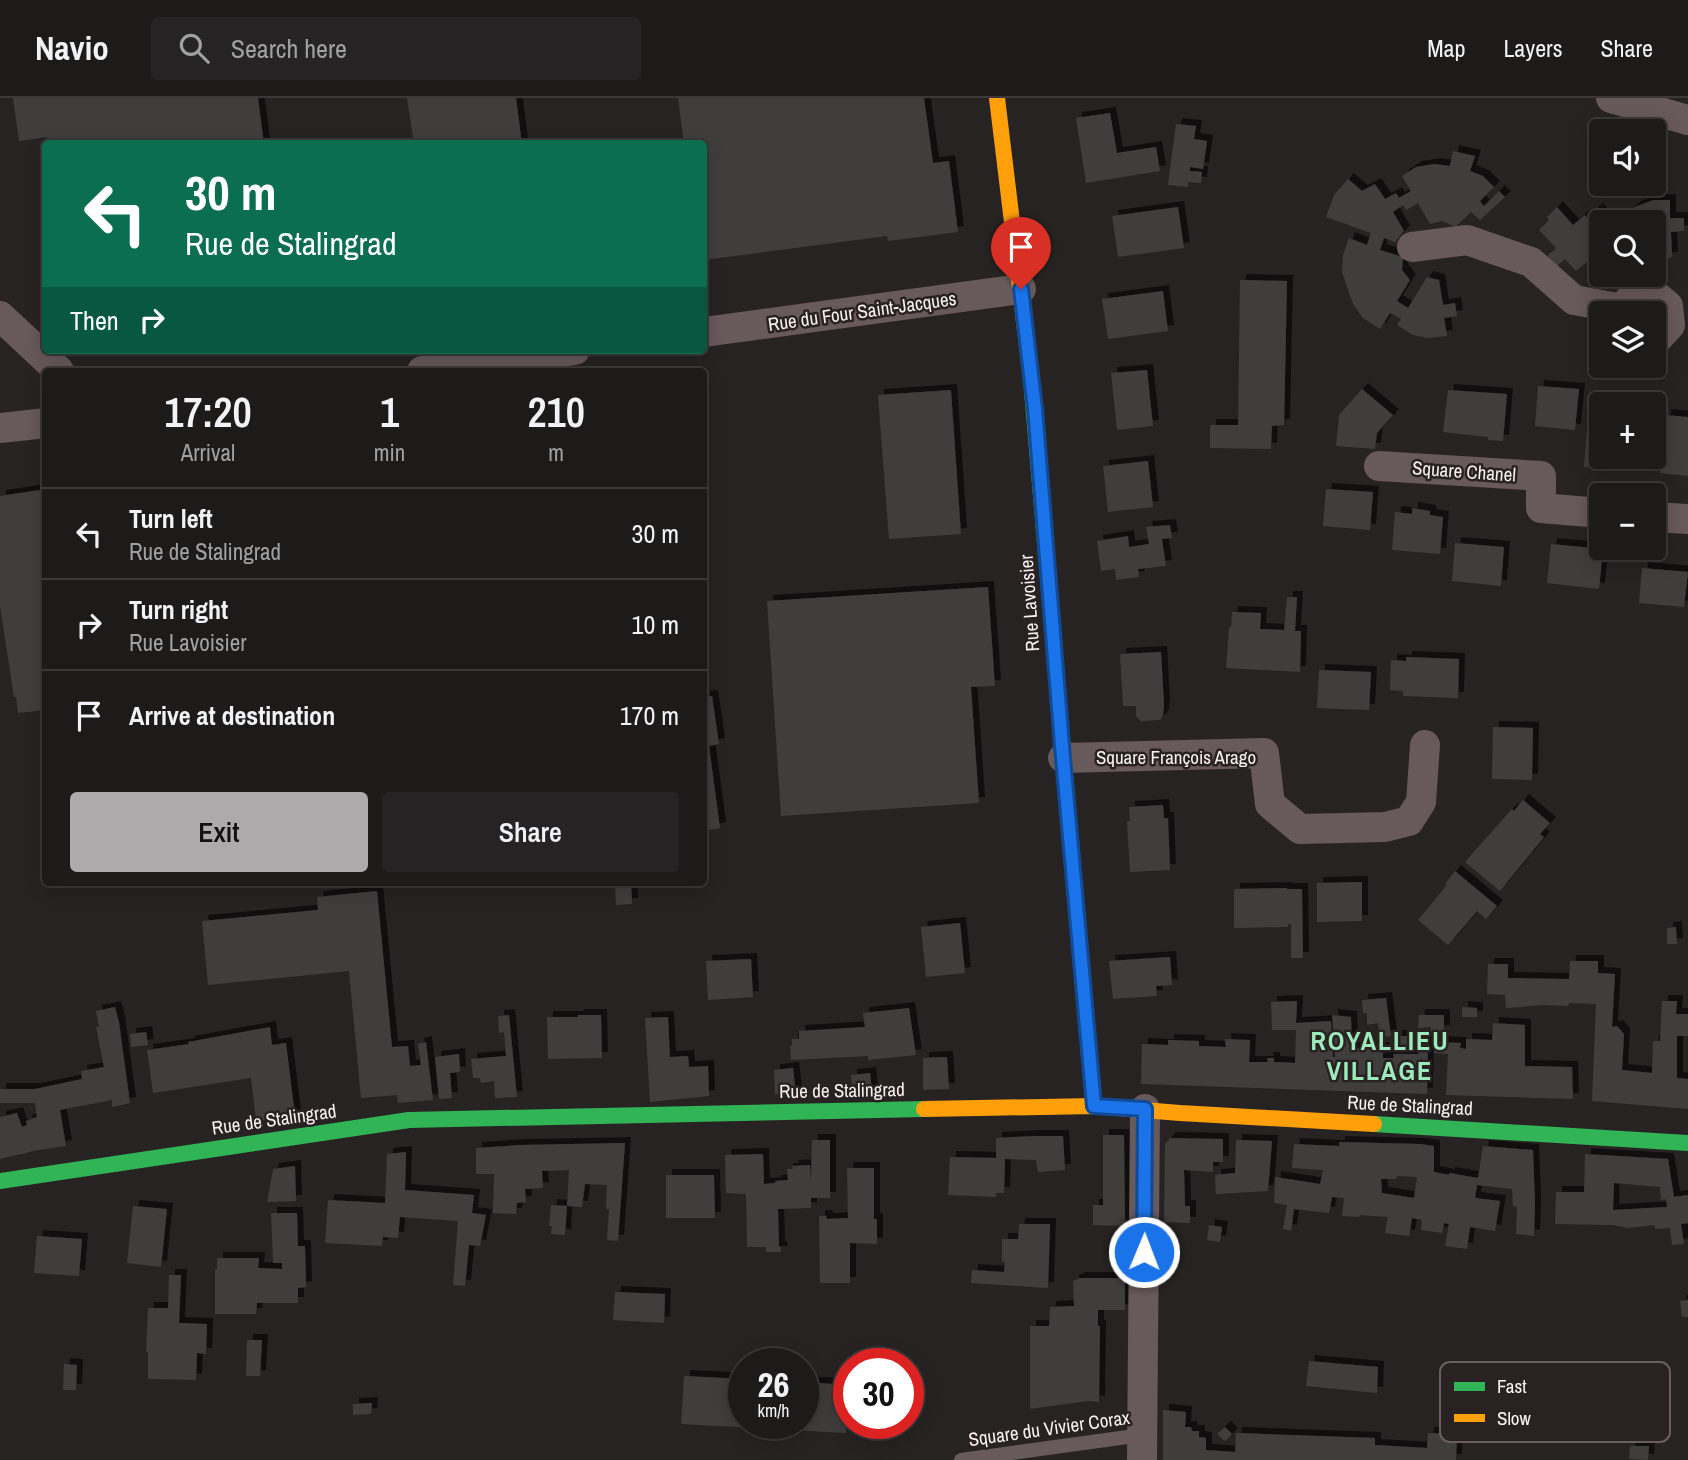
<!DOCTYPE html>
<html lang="en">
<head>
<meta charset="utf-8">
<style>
  :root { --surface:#1d1a1a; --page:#252323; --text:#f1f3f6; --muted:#a0a1a2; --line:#3b3839; --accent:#aea9aa }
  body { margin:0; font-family:"Archivo Narrow",sans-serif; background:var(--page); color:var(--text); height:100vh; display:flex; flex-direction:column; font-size:26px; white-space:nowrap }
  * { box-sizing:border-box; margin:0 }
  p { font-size:23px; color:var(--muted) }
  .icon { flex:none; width:38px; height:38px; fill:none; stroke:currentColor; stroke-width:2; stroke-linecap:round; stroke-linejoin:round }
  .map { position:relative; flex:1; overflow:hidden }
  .drawer { position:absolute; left:42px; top:270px; width:665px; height:518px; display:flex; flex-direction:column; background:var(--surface); border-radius:7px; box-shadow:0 4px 18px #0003,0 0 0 2px var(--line) }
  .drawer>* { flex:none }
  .guide { position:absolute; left:42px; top:42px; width:665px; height:214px; border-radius:7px; box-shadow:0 4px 18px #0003,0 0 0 2px var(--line); background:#0b6e4f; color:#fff; overflow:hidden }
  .buttons { position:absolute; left:1589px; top:21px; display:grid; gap:14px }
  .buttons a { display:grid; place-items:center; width:77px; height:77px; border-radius:7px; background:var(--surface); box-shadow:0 4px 18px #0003,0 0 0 2px var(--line); font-size:35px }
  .speed { position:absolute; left:728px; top:1250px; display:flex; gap:14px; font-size:35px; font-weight:700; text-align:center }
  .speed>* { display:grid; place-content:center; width:91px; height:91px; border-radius:50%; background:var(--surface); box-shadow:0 4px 18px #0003,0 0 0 2px var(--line); line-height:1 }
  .speed small { font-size:18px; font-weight:400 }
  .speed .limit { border:10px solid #d22; background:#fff; color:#111 }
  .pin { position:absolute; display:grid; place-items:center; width:60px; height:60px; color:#fff; margin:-72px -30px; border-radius:50% 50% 50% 0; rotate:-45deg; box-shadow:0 0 7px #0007 }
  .pin .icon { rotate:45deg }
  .me { position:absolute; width:77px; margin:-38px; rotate:1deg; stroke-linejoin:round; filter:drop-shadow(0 0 5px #0008) }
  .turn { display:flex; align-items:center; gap:24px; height:147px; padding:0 28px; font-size:32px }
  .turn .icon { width:91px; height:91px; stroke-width:2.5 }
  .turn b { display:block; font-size:49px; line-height:60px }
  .then { display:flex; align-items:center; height:66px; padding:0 28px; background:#0003; gap:14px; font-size:26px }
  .eta { display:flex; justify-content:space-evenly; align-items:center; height:119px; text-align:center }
  .eta b { font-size:42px; font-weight:600; line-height:49px }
  .button { display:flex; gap:14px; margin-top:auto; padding:14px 28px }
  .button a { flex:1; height:80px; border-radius:7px; background:var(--accent); color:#111; font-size:28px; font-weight:600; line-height:80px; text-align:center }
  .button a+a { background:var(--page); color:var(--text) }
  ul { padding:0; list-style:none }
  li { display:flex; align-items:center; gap:21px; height:91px; padding:0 28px; border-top:2px solid var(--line) }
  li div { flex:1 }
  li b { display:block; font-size:26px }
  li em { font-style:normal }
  header { display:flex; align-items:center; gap:42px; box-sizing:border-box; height:98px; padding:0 35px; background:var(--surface); border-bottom:2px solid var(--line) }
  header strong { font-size:33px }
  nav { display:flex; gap:38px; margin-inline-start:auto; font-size:24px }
  .search { width:490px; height:63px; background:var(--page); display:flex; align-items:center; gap:18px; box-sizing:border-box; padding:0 24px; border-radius:7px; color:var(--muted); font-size:26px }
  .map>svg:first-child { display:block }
</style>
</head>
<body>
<header>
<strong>Navio</strong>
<div class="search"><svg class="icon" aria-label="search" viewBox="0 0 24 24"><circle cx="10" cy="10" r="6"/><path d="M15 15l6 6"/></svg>Search here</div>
<nav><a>Map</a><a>Layers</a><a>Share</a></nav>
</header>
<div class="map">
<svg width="1688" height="1362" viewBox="0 0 1688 1362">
  <defs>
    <filter id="shadow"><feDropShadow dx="6" dy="-6" stdDeviation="0" flood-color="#0009"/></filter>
  </defs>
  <rect width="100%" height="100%" fill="#272323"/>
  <g fill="#413d3d" fill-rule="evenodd" filter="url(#shadow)">
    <polygon points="13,0 258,0 264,46 47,46 47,39 19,43"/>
    <polygon points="407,0 516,0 522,46 414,46"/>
    <polygon points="678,0 924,0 933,65 949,63 958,134 888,143 887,138 704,162 704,46 684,46"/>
    <polygon points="1110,15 1117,55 1156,49 1160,73 1086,85 1076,20"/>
    <polygon points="1176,26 1196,28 1194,41 1207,43 1203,71 1190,69 1190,73 1202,74 1201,85 1188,84 1188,89 1168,87"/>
    <polygon points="1453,53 1475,58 1470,73 1483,78 1494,89 1480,103 1484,108 1499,93 1505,99 1480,122 1471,114 1455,129 1442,123 1430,126 1418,105 1406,112 1403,107 1393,114 1404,133 1395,144 1384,140 1380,152 1403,159 1402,172 1410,182 1397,203 1408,210 1427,179 1439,182 1443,207 1455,205 1457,218 1444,220 1447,238 1428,240 1413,237 1397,227 1401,221 1390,215 1380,231 1363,220 1353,206 1342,174 1343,157 1349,140 1367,147 1371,135 1326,119 1334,97 1348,81 1362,93 1375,86 1385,101 1396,95 1399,100 1411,93 1402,78 1416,69 1434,66 1450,68"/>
    <polygon points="1653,102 1670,102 1670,120 1684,120 1684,133 1671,134 1672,159 1659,162 1654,156 1654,124 1618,124 1635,109"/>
    <polygon points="1178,109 1184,150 1118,159 1112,118"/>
    <polygon points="1557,109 1573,127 1585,117 1587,120 1597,111 1608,124 1601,124 1601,160 1597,155 1576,173 1565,161 1555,170 1545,160 1556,150 1539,132 1549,122 1547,119"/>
    <polygon points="1240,182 1287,183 1284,327 1272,328 1271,351 1210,350 1210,327 1238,327"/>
    <polygon points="1163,193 1168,233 1108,241 1102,201"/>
    <polygon points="1147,272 1153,328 1117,332 1111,275"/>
    <polygon points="1538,288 1579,291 1575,332 1535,328"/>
    <polygon points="1362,291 1393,317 1377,335 1375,351 1336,348 1339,317"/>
    <polygon points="951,292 961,436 889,441 878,297"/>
    <polygon points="1448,292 1507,296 1503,343 1488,342 1488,339 1443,334"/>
    <polygon points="1665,317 1688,319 1688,378 1660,375"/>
    <polygon points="1587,330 1601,331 1601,359 1635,359 1634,373 1584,369"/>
    <polygon points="1148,363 1153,409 1108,414 1103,368"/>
    <polygon points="46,391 46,612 18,615 16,599 14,599 0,508 0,398"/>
    <polygon points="1326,391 1373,394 1370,432 1323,428"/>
    <polygon points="1412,410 1430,413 1430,417 1443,419 1440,456 1392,452 1395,414 1412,416"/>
    <polygon points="1170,427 1172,440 1162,441 1166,468 1138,471 1139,479 1116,482 1115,471 1101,473 1097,443 1128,438 1129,449 1149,446 1146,429"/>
    <polygon points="1455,445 1504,449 1501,488 1452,483"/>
    <polygon points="1551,446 1603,451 1599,491 1547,485"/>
    <polygon points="1642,470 1688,474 1684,509 1639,505"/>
    <polygon points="988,489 995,588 971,589 979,705 781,718 767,503"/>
    <polygon points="1287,499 1297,499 1295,533 1301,533 1300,574 1226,570 1229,529 1231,530 1232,514 1261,515 1260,531 1284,532"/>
    <polygon points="1161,554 1164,606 1163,617 1160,622 1141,623 1136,618 1136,608 1123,608 1120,556"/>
    <polygon points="1406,559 1459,561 1458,600 1403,598 1403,593 1390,592 1391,562 1406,563"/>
    <polygon points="1319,572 1371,574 1369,612 1317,610"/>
    <polygon points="712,598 719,646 709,648 720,730 704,733 704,599"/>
    <polygon points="1493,629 1533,630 1532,682 1492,681"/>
    <polygon points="1523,702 1550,725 1540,736 1544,739 1500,793 1465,764 1512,711 1514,713"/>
    <polygon points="1163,707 1164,720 1168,720 1170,772 1130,774 1127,723 1130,723 1129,709"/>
    <polygon points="1455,773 1497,808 1486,821 1477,813 1448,847 1418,822 1447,787 1445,786"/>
    <polygon points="615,784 631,784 632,806 616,807"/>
    <polygon points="1362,784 1362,823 1317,824 1317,785"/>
    <polygon points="1287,790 1287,791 1302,791 1303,860 1291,860 1291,826 1288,826 1288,829 1234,830 1234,791"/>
    <polygon points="377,793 392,949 408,948 410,968 421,967 418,946 426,944 433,1002 398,1005 397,997 361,1000 349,873 208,887 202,823 318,812 317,799"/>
    <polygon points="960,825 965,875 926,879 921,829"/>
    <polygon points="1676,829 1677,846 1667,846 1667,830"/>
    <polygon points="1170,859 1172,887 1156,888 1157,898 1113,901 1109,863"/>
    <polygon points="751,861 753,899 708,902 706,863"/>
    <polygon points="1570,863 1598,863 1598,875 1615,876 1612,929 1617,928 1624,936 1622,972 1652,975 1653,943 1660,943 1662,903 1677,903 1676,916 1688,916 1688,938 1677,938 1677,980 1688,981 1688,1011 1592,1003 1596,906 1569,905 1568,908 1543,907 1506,910 1505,897 1487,896 1488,866 1508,866 1508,880 1569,881"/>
    <polygon points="1386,900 1391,938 1380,939 1378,925 1367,927 1367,915 1363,915 1362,902"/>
    <polygon points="1297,903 1296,925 1331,923 1333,959 1335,959 1332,917 1351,919 1352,950 1383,950 1383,960 1394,960 1393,956 1418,956 1418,945 1428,945 1427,996 1141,986 1142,946 1168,947 1168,942 1199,943 1199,948 1226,949 1225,941 1250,942 1249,964 1268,964 1267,960 1274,960 1274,964 1295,965 1296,932 1272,932 1271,904"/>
    <polygon points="115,909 119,924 130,1005 112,1009 112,1002 60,1012 66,1048 38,1052 0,1061 0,1019 17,1015 22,1029 27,1027 26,1023 37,1019 35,1005 0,1005 0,991 35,991 82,981 81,973 104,969 96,929 99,929 96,913"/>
    <polygon points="1462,909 1477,910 1477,919 1462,919"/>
    <polygon points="909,910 916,957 868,962 868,958 791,962 790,948 792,948 792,941 799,941 799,933 865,929 863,915"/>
    <polygon points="509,917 517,999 495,1000 494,983 481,985 480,980 473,980 471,961 506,958 504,934 499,935 498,918"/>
    <polygon points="578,917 601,917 602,960 548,961 547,919 578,919"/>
    <polygon points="1419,917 1444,917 1444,933 1431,934 1431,929 1418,930"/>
    <polygon points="668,919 670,959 688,958 689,969 708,968 709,998 650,1004 645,920"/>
    <polygon points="1493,925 1525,927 1525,968 1572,969 1573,1001 1446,997 1448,956 1434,955 1435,944 1461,945 1460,950 1466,951 1466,941 1492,942"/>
    <polygon points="270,929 272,947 286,945 295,1018 256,1023 251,980 153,995 147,952 189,946 188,944"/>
    <polygon points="146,934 148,947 131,949 130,936"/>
    <polygon points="1396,938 1411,938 1412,949 1396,949"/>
    <polygon points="459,956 460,974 450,975 452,1000 439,1001 435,959"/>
    <polygon points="947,959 949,991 923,992 923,960"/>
    <polygon points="793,970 796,996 775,996 774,972"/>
    <polygon points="870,975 872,993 852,994 851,977"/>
    <polygon points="1103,1037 1124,1037 1125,1128 1093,1127 1093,1107 1103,1107"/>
    <polygon points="1035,1038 1063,1038 1065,1072 1038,1074 1036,1062 1005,1061 1004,1095 996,1095 996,1099 948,1097 950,1059 996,1060 996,1040"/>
    <polygon points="1170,1040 1223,1041 1223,1064 1213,1064 1213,1074 1184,1072 1185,1108 1190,1108 1190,1125 1164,1124 1165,1046"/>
    <polygon points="812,1042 830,1042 830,1100 811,1100 811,1110 778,1111 779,1149 781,1149 781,1154 766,1154 766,1149 747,1149 746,1096 726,1095 725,1057 763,1056 764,1086 775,1085 775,1083 788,1082 787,1071 793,1071 792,1068 810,1067 811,1082"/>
    <polygon points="1236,1042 1272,1043 1268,1093 1216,1096 1215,1077 1235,1075"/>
    <path d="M 1339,1044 L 1420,1046 L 1434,1048 L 1434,1074 L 1449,1077 L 1449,1075 L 1478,1080 L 1483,1048 L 1533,1052 L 1535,1105 L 1534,1138 L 1516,1136 L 1517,1109 L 1513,1108 L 1512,1091 L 1477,1087 L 1475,1100 L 1500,1103 L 1495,1133 L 1470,1129 L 1467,1151 L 1445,1148 L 1449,1126 L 1444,1125 L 1442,1135 L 1421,1132 L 1422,1122 L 1412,1120 L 1409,1138 L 1385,1135 L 1388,1116 L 1387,1119 L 1360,1117 L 1359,1119 L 1342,1118 L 1344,1100 L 1332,1099 L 1329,1115 L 1294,1111 L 1291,1133 L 1283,1131 L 1287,1107 L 1274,1105 L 1275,1079 L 1320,1086 L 1323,1072 L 1292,1070 L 1294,1046 L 1339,1048 ZM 1397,1078 L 1417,1079 L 1414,1100 L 1382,1095 L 1381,1081 L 1396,1081 Z"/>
    <polygon points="625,1045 618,1143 607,1142 609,1111 606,1111 607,1087 585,1086 582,1109 567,1108 569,1072 542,1073 543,1090 525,1091 526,1104 517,1105 516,1116 493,1115 494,1076 476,1076 476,1050 519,1047"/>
    <polygon points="406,1054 405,1092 474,1097 472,1115 486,1117 480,1148 469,1147 465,1188 453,1187 458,1123 400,1119 398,1140 383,1139 382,1148 325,1145 328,1102 385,1105 387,1056"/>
    <path d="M 1585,1056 L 1668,1061 L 1674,1099 L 1688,1097 L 1688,1125 L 1681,1126 L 1684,1146 L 1672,1147 L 1670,1130 L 1656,1131 L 1654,1127 L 1628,1130 L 1613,1127 L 1555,1126 L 1556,1094 L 1584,1094 ZM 1614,1085 L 1660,1089 L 1661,1102 L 1666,1101 L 1667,1109 L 1613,1112 Z"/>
    <polygon points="295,1068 296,1103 267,1104 273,1071"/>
    <polygon points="847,1070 874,1070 874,1121 877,1121 877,1146 850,1145 850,1185 820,1185 819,1118 826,1118 827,1121 848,1120"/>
    <polygon points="666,1077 714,1077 715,1120 666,1120"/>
    <polygon points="551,1107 567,1108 565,1137 551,1136 552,1128 549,1128"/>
    <polygon points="133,1108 167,1111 161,1169 127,1165"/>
    <polygon points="271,1115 297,1115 298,1148 305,1148 306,1189 298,1190 298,1205 257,1205 256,1216 215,1216 215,1171 217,1171 217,1160 259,1160 258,1170 282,1171 282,1165 273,1165"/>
    <polygon points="1019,1126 1050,1126 1048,1190 971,1185 972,1172 1004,1174 1005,1164 1002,1164 1002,1141 1018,1141"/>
    <polygon points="1209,1127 1222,1129 1220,1144 1207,1142"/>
    <polygon points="37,1138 82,1141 79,1178 34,1175"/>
    <polygon points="169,1177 181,1177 179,1225 207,1226 206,1256 197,1255 196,1282 148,1281 148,1254 146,1254 148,1210 168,1210"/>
    <polygon points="1080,1180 1125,1180 1125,1212 1098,1212 1098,1228 1100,1228 1099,1304 1088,1303 1030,1311 1030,1228 1049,1228 1050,1209 1074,1208 1073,1183"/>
    <polygon points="615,1194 665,1196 664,1225 613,1222"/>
    <polygon points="1688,1202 1688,1219 1682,1219 1680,1203"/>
    <polygon points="247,1242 262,1242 260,1278 246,1278"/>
    <polygon points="1309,1263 1378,1269 1377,1295 1306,1288"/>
    <polygon points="64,1266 77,1267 76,1292 63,1292"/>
    <polygon points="684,1278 744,1281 744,1325 803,1325 803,1284 848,1287 846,1335 681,1326"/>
    <polygon points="372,1305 371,1316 353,1317 353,1306"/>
    <polygon points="1163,1312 1186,1314 1185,1329 1191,1329 1192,1333 1199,1333 1199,1339 1206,1340 1206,1352 1235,1354 1236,1335 1375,1340 1375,1347 1427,1350 1428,1335 1457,1336 1456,1362 1163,1362"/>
    <polygon points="1225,1329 1232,1336 1225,1343 1217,1336"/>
    <polygon points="1630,1348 1649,1348 1648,1362 1629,1361"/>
  </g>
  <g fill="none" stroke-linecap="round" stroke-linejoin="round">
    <polyline stroke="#68595b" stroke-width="14" points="961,1362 1142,1337"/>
    <g stroke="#68595b" stroke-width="30">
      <polyline points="1611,0 1688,22"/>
      <polyline points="1412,149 1467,142 1531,164 1574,202 1623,211"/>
      <path d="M 1623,215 C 1626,197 1639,197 1654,196 L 1668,208 L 1670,227 L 1657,241 L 1654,242"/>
      <polyline points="0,218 59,273"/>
      <polyline points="704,234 1021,191"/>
      <polyline points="422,273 575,252"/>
      <polyline points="0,330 46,325"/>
      <polyline points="1379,368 1541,378 1541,410 1601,415"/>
      <polyline points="1654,419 1688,421"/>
      <polyline points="1063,660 1264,655 1270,706 1300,731 1385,729 1409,723 1421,704 1425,647"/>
      <polyline points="1142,1362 1145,1011"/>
    </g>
    <g stroke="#30b455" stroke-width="16">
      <polyline points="1031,281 1078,831"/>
      <polyline points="1374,1026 1688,1045"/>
      <polyline points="0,1083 409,1022 924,1011"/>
    </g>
    <g stroke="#ff9f0a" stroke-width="16">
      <polyline points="997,0 1031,281"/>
      <polyline points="1078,831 1094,1008"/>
      <polyline points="924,1011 1094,1008 1180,1015 1374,1026"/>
    </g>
  </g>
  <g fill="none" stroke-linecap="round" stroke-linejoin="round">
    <g stroke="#114b97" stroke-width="18">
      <polyline id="route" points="1021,191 1035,311 1063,660 1094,1008 1145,1011 1144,1154"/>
    </g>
    <use href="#route" stroke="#1a73e8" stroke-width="12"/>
  </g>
  <g text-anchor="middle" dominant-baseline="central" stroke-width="5" stroke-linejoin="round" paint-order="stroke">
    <g font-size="19" fill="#f7f1f2" stroke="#292122">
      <text transform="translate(862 213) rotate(-8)">Rue du Four Saint-Jacques</text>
      <text transform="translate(1464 373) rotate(4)">Square Chanel</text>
      <text transform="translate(1029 505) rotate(-94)">Rue Lavoisier</text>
      <text x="1176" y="659">Square François Arago</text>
      <text transform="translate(842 992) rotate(-1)">Rue de Stalingrad</text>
      <text transform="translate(1410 1007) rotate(3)">Rue de Stalingrad</text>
      <text transform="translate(274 1021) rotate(-8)">Rue de Stalingrad</text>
      <text transform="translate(1049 1330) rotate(-8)">Square du Vivier Corax</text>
    </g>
    <g font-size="26" font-weight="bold" letter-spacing="2" fill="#9ceabc" stroke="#292122">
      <text x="1380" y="942">ROYALLIEU<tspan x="1380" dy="30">VILLAGE</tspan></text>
    </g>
  </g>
  <rect x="1440" y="1264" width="230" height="80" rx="10" fill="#292122" stroke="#675f60" stroke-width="2"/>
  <rect x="1454" y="1284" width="31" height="9" fill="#30b455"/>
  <rect x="1454" y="1316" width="31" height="8" fill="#ff9f0a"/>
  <g font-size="19" fill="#f7f1f2">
    <text x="1497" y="1295">Fast</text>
    <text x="1497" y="1327">Slow</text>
  </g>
</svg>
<div class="buttons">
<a><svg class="icon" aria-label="sound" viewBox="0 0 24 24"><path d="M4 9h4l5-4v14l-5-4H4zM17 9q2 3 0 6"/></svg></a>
<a><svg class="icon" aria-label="search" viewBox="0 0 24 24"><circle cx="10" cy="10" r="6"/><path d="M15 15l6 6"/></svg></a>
<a><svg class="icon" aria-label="layers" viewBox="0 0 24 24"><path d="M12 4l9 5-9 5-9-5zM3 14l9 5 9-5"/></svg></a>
<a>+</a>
<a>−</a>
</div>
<div class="speed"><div>26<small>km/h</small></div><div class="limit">30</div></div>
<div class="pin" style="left:1021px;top:191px;background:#d93025"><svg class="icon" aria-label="arrive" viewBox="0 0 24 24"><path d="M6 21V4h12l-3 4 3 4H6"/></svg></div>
<svg class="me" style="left:1144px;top:1154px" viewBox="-20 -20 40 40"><circle r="17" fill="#1a73e8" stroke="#fff" stroke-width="3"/><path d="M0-11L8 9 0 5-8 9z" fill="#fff"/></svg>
<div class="guide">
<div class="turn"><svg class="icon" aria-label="left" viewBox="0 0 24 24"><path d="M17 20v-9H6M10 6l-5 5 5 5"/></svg><div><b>30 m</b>Rue de Stalingrad</div></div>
<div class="then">Then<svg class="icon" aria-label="right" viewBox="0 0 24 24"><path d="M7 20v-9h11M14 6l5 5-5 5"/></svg></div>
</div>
<section class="drawer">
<div class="eta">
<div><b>17:20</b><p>Arrival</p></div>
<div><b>1</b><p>min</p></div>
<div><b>210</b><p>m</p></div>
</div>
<ul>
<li><svg class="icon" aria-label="left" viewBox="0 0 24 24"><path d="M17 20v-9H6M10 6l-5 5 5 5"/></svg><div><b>Turn left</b><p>Rue de Stalingrad</p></div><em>30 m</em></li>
<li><svg class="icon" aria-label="right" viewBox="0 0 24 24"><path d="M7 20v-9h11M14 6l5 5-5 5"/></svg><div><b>Turn right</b><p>Rue Lavoisier</p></div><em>10 m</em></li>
<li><svg class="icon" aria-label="arrive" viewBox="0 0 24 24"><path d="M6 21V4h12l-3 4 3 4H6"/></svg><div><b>Arrive at destination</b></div><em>170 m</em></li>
</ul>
<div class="button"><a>Exit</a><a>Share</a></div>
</section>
</div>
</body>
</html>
